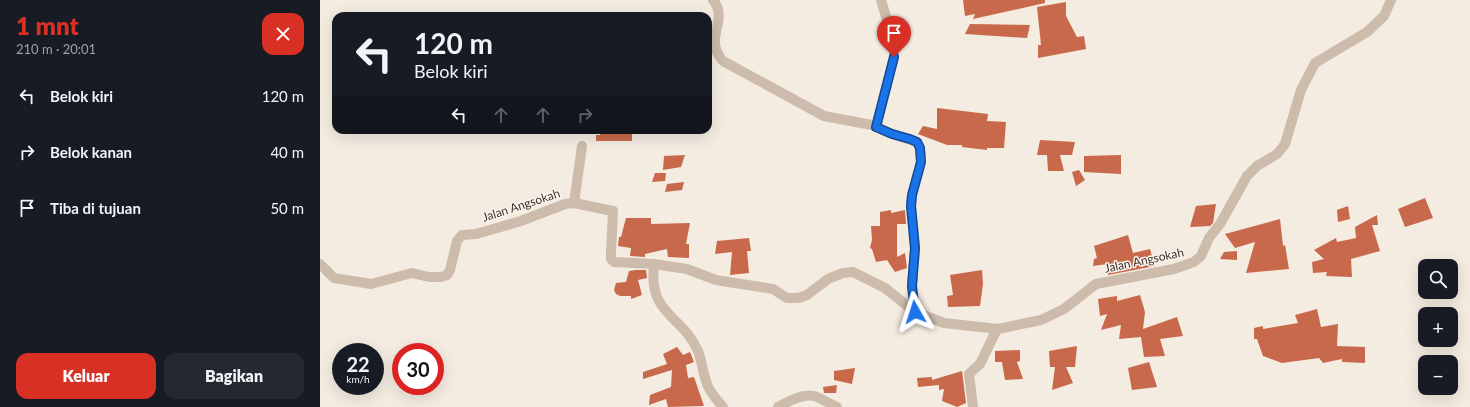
<!DOCTYPE html>
<html lang="id">
<head>
<meta charset="utf-8">
<style>
  :root { --surface:#171b24; --page:#242831; --text:#f1f3f6; --muted:#9ea1a6; --accent:#d93025 }
  body { margin:0; font-family:Lato,sans-serif; background:var(--page); color:var(--text); height:100vh; display:flex; flex-direction:column; font-size:15px; white-space:nowrap }
  * { box-sizing:border-box; margin:0 }
  p { font-size:13px; color:var(--muted) }
  .icon { flex:none; width:22px; height:22px; fill:none; stroke:currentColor; stroke-width:2; stroke-linecap:round; stroke-linejoin:round }
  .map { position:relative; flex:1; overflow:hidden }
  .sheet { display:flex; flex-direction:column; background:var(--surface); width:320px }
  .sheet>* { flex:none }
  .top-card { position:absolute; left:12px; top:12px; width:380px; height:122px; border-radius:12px; box-shadow:0 4px 16px #0002; background:#171b24; color:var(--text); overflow:hidden }
  .fabs { position:absolute; left:1098px; top:259px; display:grid; gap:8px }
  .fabs a { display:grid; place-items:center; width:40px; height:40px; border-radius:8px; background:var(--surface); box-shadow:0 4px 16px #0002; font-size:20px }
  .speed { position:absolute; left:12px; top:343px; display:flex; gap:8px; font-size:20px; font-weight:700; text-align:center }
  .speed>* { display:grid; place-content:center; width:52px; height:52px; border-radius:50%; background:var(--surface); box-shadow:0 4px 16px #0002; line-height:1 }
  .speed small { font-size:10px; font-weight:400 }
  .speed .limit { border:6px solid #d22; background:#fff; color:#111 }
  .pin { position:absolute; display:grid; place-items:center; width:34px; height:34px; color:#fff; margin:-41px -17px; border-radius:50% 50% 50% 0; rotate:-45deg; box-shadow:0 0 4px #0007 }
  .pin .icon { rotate:45deg }
  .me { position:absolute; width:44px; margin:-22px; rotate:354deg; stroke-linejoin:round; filter:drop-shadow(0 0 3px #0008) }
  .turn { display:flex; align-items:center; gap:14px; height:84px; padding:0 16px; font-size:18px }
  .turn .icon { width:52px; height:52px; stroke-width:2.5 }
  .turn b { display:block; font-size:28px; line-height:34px }
  .lanes { display:flex; align-items:center; height:38px; padding:0 16px; background:#0003; justify-content:center; gap:20px; direction:ltr }
  .lanes .off { opacity:.35 }
  .round { display:grid; place-items:center; flex:none; width:42px; height:42px; border-radius:12px; background:var(--page) }
  .overview { display:flex; align-items:center; justify-content:space-between; height:68px; padding:0 16px }
  h1 { font-size:24px; font-weight:800; line-height:30px; color:var(--accent) }
  .action { display:flex; gap:8px; margin-top:auto; padding:8px 16px }
  .action a { flex:1; height:46px; border-radius:12px; background:var(--accent); color:#fff; font-size:16px; font-weight:800; line-height:46px; text-align:center }
  .action a+a { background:var(--page); color:var(--text) }
  ul { padding:0; list-style:none }
  li { display:flex; align-items:center; gap:12px; height:56px; padding:0 16px }
  li div { flex:1 }
  li b { display:block; font-size:15px }
  li em { font-style:normal }
  main { display:flex; flex:1; min-height:0 }
  .map>svg:first-child { display:block }
</style>
</head>
<body>
<main>
<section class="sheet">
<div class="overview"><div><h1>1 mnt</h1><p>210 m · 20:01</p></div><a class="round" style="background:#d93025;color:#fff"><svg class="icon" aria-label="close" viewBox="0 0 24 24"><path d="M6 6l12 12M18 6L6 18"/></svg></a></div>
<ul>
<li><svg class="icon" aria-label="left" viewBox="0 0 24 24"><path d="M17 20v-9H6M10 6l-5 5 5 5"/></svg><div><b>Belok kiri</b></div><em>120 m</em></li>
<li><svg class="icon" aria-label="right" viewBox="0 0 24 24"><path d="M7 20v-9h11M14 6l5 5-5 5"/></svg><div><b>Belok kanan</b></div><em>40 m</em></li>
<li><svg class="icon" aria-label="arrive" viewBox="0 0 24 24"><path d="M6 21V4h12l-3 4 3 4H6"/></svg><div><b>Tiba di tujuan</b></div><em>50 m</em></li>
</ul>
<div class="action"><a>Keluar</a><a>Bagikan</a></div>
</section>
<div class="map">
<svg width="1150" height="407" viewBox="0 0 1150 407">
  <rect width="100%" height="100%" fill="#f4ebe1"/>
  <g fill="#c8694b">
    <polygon points="643,0 725,0 725,3 653,19 655,14 645,16"/>
    <polygon points="746,2 746,16 757,37 764,36 766,49 718,58 718,45 721,45 717,7"/>
    <polygon points="650,24 710,25 707,38 645,34"/>
    <polygon points="617,108 668,114 667,121 686,122 684,148 667,148 667,150 642,147 642,145 627,145 598,134 603,126 617,129"/>
    <polygon points="280,132 294,132 294,134 312,133 312,141 276,141 276,135 280,135"/>
    <polygon points="720,140 755,142 752,155 740,155 744,171 728,171 727,155 717,155"/>
    <polygon points="365,155 361,167 343,170 344,156"/>
    <polygon points="801,155 801,174 764,172 764,156"/>
    <polygon points="759,170 765,180 756,186 752,172"/>
    <polygon points="335,173 346,173 345,181 332,182"/>
    <polygon points="364,182 362,190 345,192 347,184"/>
    <polygon points="1105,198 1113,218 1085,227 1078,209"/>
    <polygon points="896,204 893,223 890,226 870,227 876,206"/>
    <polygon points="1028,206 1030,219 1018,222 1017,210"/>
    <polygon points="571,210 571,213 585,210 586,224 577,224 577,257 585,253 587,268 575,272 567,260 556,262 552,249 550,248 552,240 551,226 560,226 560,212"/>
    <polygon points="1057,215 1058,225 1052,225 1060,251 1031,259 1032,277 1006,276 1007,272 993,273 992,262 1004,259 994,250 1016,238 1017,242 1036,238 1035,227"/>
    <polygon points="306,218 331,218 331,224 370,223 366,244 369,244 369,258 348,257 347,249 325,254 325,257 310,256 311,248 298,246 299,237 301,237"/>
    <polygon points="960,219 963,246 965,245 969,269 926,273 935,242 915,248 905,234"/>
    <polygon points="808,235 813,253 830,249 835,266 788,275 788,264 773,266 774,259 777,258 774,246"/>
    <polygon points="429,238 431,251 427,251 429,273 410,275 412,252 395,254 397,241"/>
    <polygon points="917,251 917,260 900,259 904,252"/>
    <polygon points="316,270 326,270 327,278 318,280 322,295 311,299 311,296 300,296 296,294 294,290 296,283 306,282 309,271"/>
    <polygon points="662,270 663,284 660,306 628,307 627,296 633,295 630,275"/>
    <polygon points="820,295 825,312 823,329 857,317 863,336 840,339 845,356 824,357 821,337 799,339 801,325 781,330 787,314 780,316 778,299 797,296 797,301"/>
    <polygon points="997,309 1001,327 1018,324 1017,346 1045,347 1045,363 1022,362 1022,359 1003,363 999,358 962,363 943,356 937,339 934,339 934,328 943,326 943,329 978,323 975,315"/>
    <polygon points="757,346 755,367 746,367 753,383 732,390 735,367 730,367 729,351"/>
    <polygon points="357,347 363,355 370,352 374,362 366,365 368,378 374,377 384,406 348,407 346,399 329,405 330,395 351,387 352,370 323,379 323,372 347,364 343,354"/>
    <polygon points="700,350 700,361 697,362 703,379 685,380 682,362 675,362 675,351"/>
    <polygon points="829,362 837,387 812,390 808,368"/>
    <polygon points="535,368 532,384 514,380 514,371"/>
    <polygon points="642,371 646,403 637,407 622,401 624,389 619,390 619,385 598,387 597,378 612,377 612,380"/>
    <polygon points="517,385 516,393 504,393 503,387"/>
  </g>
  <g fill="none" stroke-linecap="round" stroke-linejoin="round">
    <g stroke="#cdbbac" stroke-width="10">
      <path d="M 393,0 C 410,21 382,38 403,61 L 504,116 L 552,125 L 572,134 L 597,142 L 600,148 L 601,162 L 592,195 L 591,206 L 595,248 L 592,286 L 595,312"/>
      <polyline points="556,127 574,57 574,43 561,0"/>
      <polyline points="254,203 262,146"/>
      <polyline points="0,264 14,278 51,284 92,273 109,277 121,277 127,275 130,270 137,241 142,235 156,234 201,221 245,204 254,203 293,211 291,253 291,259 294,262 334,264 367,269 396,280 453,289 467,298 479,298 487,295 508,279 523,273 533,272 565,288 595,312 624,323 678,329 721,320 744,309 776,284 854,269 874,262 881,256 889,238 900,224 927,176 937,166 957,154 965,144 981,90 995,63 1047,32 1064,16 1071,0"/>
      <path d="M 334,264 C 328,316 362,314 378,351 C 382,362 383,373 387,384 C 390,393 397,400 403,407"/>
      <path d="M 458,407 C 469,401 485,392 497,397 C 504,400 510,404 517,407"/>
      <polyline points="653,407 649,374 660,364 677,329"/>
    </g>
  </g>
  <g fill="none" stroke-linecap="round" stroke-linejoin="round">
    <g stroke="#114b97" stroke-width="10">
      <polyline id="route" points="574,57 556,127 572,134 590,139 597,142 600,148 601,162 592,195 591,206 595,248 592,286 595,312"/>
    </g>
    <use href="#route" stroke="#1a73e8" stroke-width="7"/>
  </g>
  <g text-anchor="middle" dominant-baseline="central" stroke-width="3" stroke-linejoin="round" paint-order="stroke">
    <g font-size="12" fill="#3b302b" stroke="#fbf5ee">
      <text transform="translate(201 205) rotate(-18)">Jalan Angsokah</text>
      <text transform="translate(824 260) rotate(-12)">Jalan Angsokah</text>
    </g>
  </g>
</svg>
<div class="fabs">
<a><svg class="icon" aria-label="search" viewBox="0 0 24 24"><circle cx="10" cy="10" r="6"/><path d="M15 15l6 6"/></svg></a>
<a>+</a>
<a>−</a>
</div>
<div class="speed"><div>22<small>km/h</small></div><div class="limit">30</div></div>
<div class="pin" style="left:574px;top:57px;background:#d93025"><svg class="icon" aria-label="arrive" viewBox="0 0 24 24"><path d="M6 21V4h12l-3 4 3 4H6"/></svg></div>
<svg class="me" style="left:595px;top:312px" viewBox="-20 -20 40 40"><path d="M0-17L14 15 0 8-14 15z" fill="#1a73e8" stroke="#fff" stroke-width="4"/></svg>
<div class="top-card">
<div class="turn"><svg class="icon" aria-label="left" viewBox="0 0 24 24"><path d="M17 20v-9H6M10 6l-5 5 5 5"/></svg><div><b>120 m</b>Belok kiri</div></div>
<div class="lanes"><svg class="icon" aria-label="left" viewBox="0 0 24 24"><path d="M17 20v-9H6M10 6l-5 5 5 5"/></svg><svg class="icon off" aria-label="ahead" viewBox="0 0 24 24"><path d="M12 20V5M6 11l6-6 6 6"/></svg><svg class="icon off" aria-label="ahead" viewBox="0 0 24 24"><path d="M12 20V5M6 11l6-6 6 6"/></svg><svg class="icon off" aria-label="right" viewBox="0 0 24 24"><path d="M7 20v-9h11M14 6l5 5-5 5"/></svg></div>
</div>
</div>
</main>
</body>
</html>
